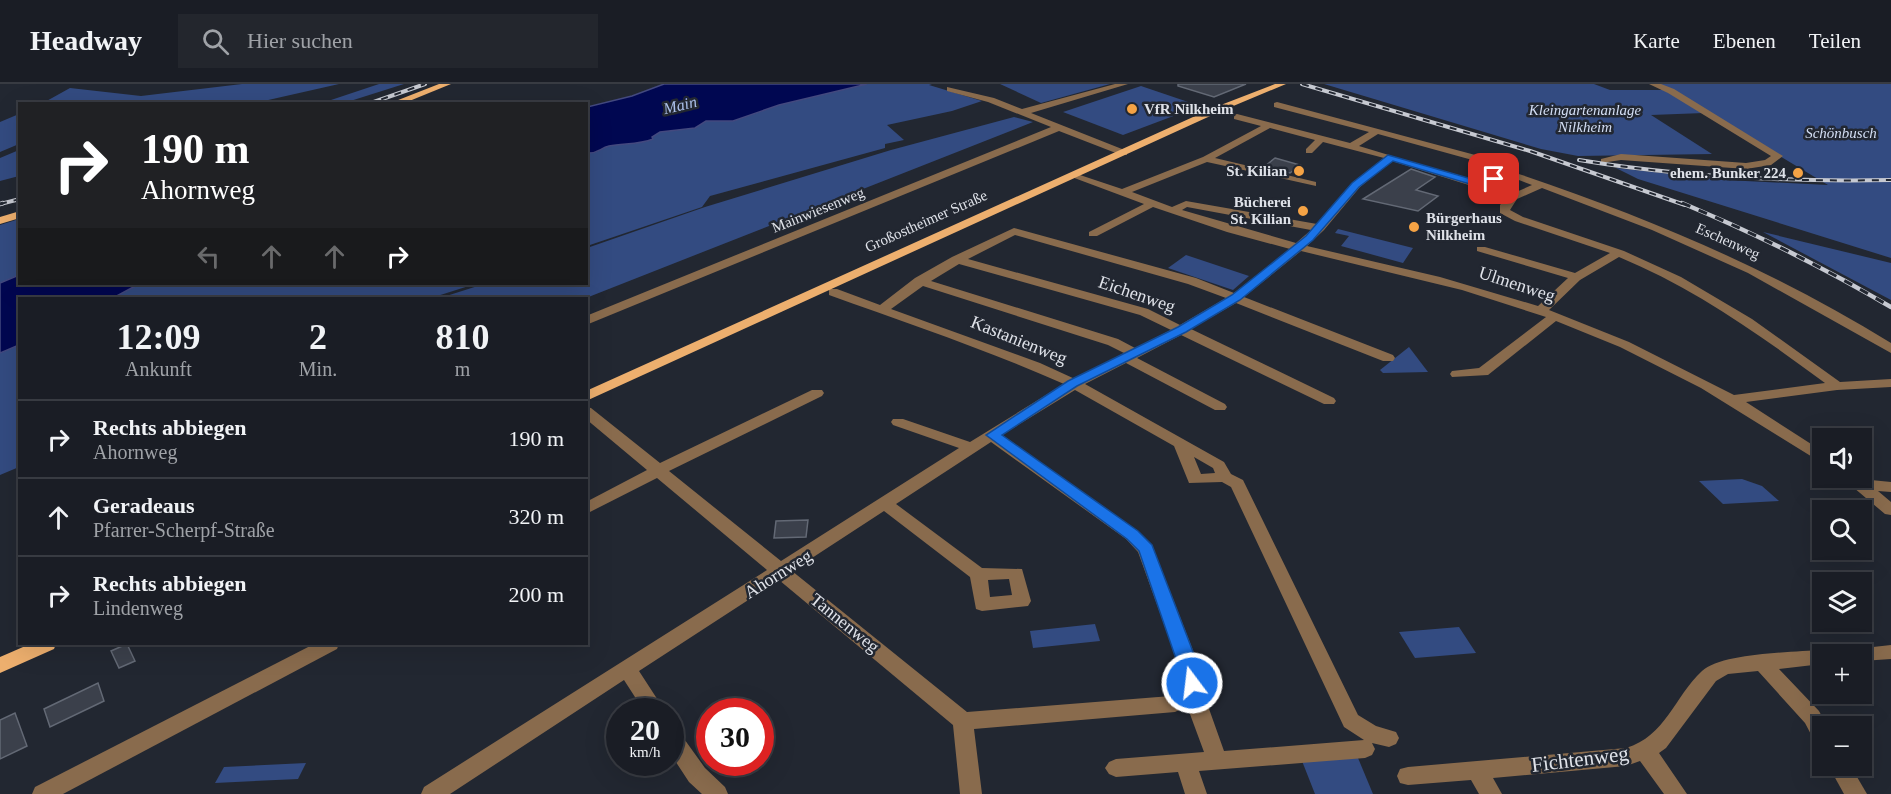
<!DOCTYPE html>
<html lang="de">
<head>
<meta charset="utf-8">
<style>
  :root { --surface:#1a1d25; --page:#23262d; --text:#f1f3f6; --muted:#9fa2a7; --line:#383b42 }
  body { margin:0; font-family:Georgia,serif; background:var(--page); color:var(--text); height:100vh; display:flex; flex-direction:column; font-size:22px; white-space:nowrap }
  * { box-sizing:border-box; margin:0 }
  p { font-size:20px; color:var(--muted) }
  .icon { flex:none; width:33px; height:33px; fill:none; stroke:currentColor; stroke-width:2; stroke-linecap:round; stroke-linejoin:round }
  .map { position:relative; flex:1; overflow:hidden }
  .panel { position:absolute; left:18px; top:213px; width:570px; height:348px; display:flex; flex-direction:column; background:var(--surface); border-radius:0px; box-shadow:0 6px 24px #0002,0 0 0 2px var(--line) }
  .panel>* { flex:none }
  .banner { position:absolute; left:18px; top:18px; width:570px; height:183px; border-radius:0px; box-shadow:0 6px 24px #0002,0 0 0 2px var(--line); background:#202124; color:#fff; overflow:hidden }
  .controls { position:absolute; left:1812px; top:344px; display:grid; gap:12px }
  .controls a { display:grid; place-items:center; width:60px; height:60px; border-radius:0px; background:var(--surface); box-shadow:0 6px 24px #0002,0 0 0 2px var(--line); font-size:30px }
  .speed { position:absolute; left:606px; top:614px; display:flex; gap:12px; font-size:30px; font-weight:700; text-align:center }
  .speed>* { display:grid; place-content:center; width:78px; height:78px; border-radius:50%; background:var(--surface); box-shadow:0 6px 24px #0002,0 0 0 2px var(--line); line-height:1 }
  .speed small { font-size:15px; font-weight:400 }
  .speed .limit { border:9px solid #d22; background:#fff; color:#111 }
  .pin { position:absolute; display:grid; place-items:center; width:51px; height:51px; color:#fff; margin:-26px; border-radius:12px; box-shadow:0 3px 9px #0006 }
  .me { position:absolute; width:66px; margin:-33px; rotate:345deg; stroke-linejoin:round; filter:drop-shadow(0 0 4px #0008) }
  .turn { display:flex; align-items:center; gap:21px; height:126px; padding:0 24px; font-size:27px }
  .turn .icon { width:78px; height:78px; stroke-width:2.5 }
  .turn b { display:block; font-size:42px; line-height:51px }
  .lanes { display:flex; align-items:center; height:57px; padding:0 24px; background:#0003; justify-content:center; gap:30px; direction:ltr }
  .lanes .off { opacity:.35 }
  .eta { display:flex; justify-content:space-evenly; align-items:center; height:102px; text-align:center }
  .eta b { font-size:36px; font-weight:600; line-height:42px }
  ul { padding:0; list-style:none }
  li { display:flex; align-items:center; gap:18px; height:78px; padding:0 24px; border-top:2px solid var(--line) }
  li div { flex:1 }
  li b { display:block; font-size:22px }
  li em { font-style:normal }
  header { display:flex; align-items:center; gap:36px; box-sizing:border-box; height:84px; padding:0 30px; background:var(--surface); border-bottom:2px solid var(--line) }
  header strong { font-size:28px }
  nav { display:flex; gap:33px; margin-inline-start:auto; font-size:21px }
  .search { width:420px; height:54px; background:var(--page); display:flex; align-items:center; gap:15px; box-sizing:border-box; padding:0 21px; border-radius:0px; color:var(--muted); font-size:22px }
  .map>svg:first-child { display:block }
</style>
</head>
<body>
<header>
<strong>Headway</strong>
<div class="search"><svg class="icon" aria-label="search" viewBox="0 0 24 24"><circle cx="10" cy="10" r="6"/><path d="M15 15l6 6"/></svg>Hier suchen</div>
<nav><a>Karte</a><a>Ebenen</a><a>Teilen</a></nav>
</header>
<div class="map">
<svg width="1891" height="710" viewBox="0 0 1891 710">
  <rect width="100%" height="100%" fill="#222731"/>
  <g fill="#334b81">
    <polygon points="242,0 339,0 255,19 43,19 70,4 141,12"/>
    <polygon points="379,0 404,0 344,19 322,19"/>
    <path d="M 867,0 L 932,0 L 929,1 L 982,17 L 952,27 L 887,41 L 904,56 L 885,60 L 885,64 L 710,112 L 702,123 L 587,162 L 586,69 C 598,70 600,64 609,62 C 624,59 638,61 652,55 L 652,53 L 660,48 L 694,44 L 706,37 L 733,37 L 779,21 Z"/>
    <polygon points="1000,0 1110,0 1041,19"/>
    <polygon points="1324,0 1594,0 1610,6 1665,6 1704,29 1651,31 1712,70 1578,72 1541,65"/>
    <polygon points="1659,0 1891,0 1891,174 1638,95 1616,84 1726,96 1828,101"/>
    <polygon points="1141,2 1200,22 1123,51 1063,28"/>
    <polygon points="19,30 19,60 0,68 0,38"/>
    <polygon points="1014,33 1033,38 586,214 440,214 484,200 586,200 587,164 705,123 891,66"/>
    <polygon points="19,66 19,92 0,97 0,74"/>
    <polygon points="19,135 19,191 0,199 0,141"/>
    <polygon points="1338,145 1413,164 1403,179 1341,162 1349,152 1335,149"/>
    <polygon points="1763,148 1891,179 1891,216"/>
    <polygon points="1186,171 1249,192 1233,206 1168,184"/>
    <polygon points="139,200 475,200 431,214 113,214"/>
    <polygon points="19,261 19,383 0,391 0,269"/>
    <polygon points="1409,263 1428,288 1383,289 1380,286"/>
    <polygon points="1742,395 1762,402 1779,417 1723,420 1699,397"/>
    <polygon points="1095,540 1100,557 1033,564 1030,547"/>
    <polygon points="1459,543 1476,569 1415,574 1399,548"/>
    <polygon points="1358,674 1373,710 1315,710 1302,677"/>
    <polygon points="306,679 298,695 215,699 224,683"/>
  </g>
  <g fill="#000751" stroke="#43497f" stroke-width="1.5">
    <path d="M 664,0 L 867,0 L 779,21 L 733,37 L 706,37 L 695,44 L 660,48 L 652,53 L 653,55 C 638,61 624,59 609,62 C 600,64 598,70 587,69 L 587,23 L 632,12 Z"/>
    <polygon points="19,191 20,200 139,200 113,214 20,214 19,261 0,269 0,199"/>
  </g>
  <g fill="#3b404b" stroke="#636975" stroke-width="1.5">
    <polygon points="1178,0 1246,0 1214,13 1178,2"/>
    <polygon points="1275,74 1300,81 1290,89 1264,83"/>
    <polygon points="1411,85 1435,93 1416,106 1438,112 1418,127 1363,115"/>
    <polygon points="808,436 806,453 774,454 776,437"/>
    <polygon points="127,560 135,577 119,584 111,567"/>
    <polygon points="98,599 104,617 50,643 44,625"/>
    <polygon points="15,629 27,662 0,675 0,636"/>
  </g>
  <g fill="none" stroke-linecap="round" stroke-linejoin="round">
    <g fill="#896b4d" fill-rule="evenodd">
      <polygon points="1115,0 1128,0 1031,29 1127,67 1127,71 1121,71 1059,47 586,241 586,232 1051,43 988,18 947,7 947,3 994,14 1022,25"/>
      <polygon points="1649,0 1661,0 1674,5 1783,72 1771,81 1746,85 1621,76 1601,79 1601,75 1621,70 1746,79 1765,76 1771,72 1668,9"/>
      <path d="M 1277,18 L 1479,72 L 1481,74 L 1476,77 L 1378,50 L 1359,62 L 1514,109 L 1532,101 L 1501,89 L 1510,87 C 1643,131 1771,185 1891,259 L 1891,269 L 1748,189 L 1652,146 L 1542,104 L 1517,115 L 1510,126 L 1523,133 L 1624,167 L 1681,193 L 1752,235 L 1840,298 L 1891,295 L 1891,303 L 1837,306 L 1746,318 L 1822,367 L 1822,379 L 1701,304 L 1620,263 L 1556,237 L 1488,291 L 1452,293 L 1450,290 L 1452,287 L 1479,284 L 1546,233 L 1462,206 L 1301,167 L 1244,213 L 1393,271 L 1395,274 L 1393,277 L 1383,277 L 1236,219 L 1191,245 L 1334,314 L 1336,317 L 1334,320 L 1324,320 L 1181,251 L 1137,274 L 1225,320 L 1227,323 L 1225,326 L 1215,326 L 1126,279 L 1085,300 L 1224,378 L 1231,390 L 1243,396 L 1358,631 L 1376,642 L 1396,648 L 1399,654 L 1396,660 L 1389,663 L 1372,659 L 1375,665 L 1372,671 L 1365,674 L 1199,687 L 1207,710 L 1185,710 L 1178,688 L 1116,693 L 1109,690 L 1105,684 L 1109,678 L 1116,675 L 1204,668 L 1187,622 L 1175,628 L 974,645 L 982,710 L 960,710 L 953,641 L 779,496 L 639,587 L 665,627 L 644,627 L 624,596 L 450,710 L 421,710 L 424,703 L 767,486 L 657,394 L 586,430 L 586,418 L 647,386 L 586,335 L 586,323 L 591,324 L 660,379 L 812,306 L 822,306 L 824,309 L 822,312 L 669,387 L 781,477 L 959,364 L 893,341 L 891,338 L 893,335 L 903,335 L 970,358 L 1064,300 C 987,266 907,239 829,211 L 829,205 L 837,205 L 880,221 L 915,194 L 952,173 L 1014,144 L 1196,194 L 1234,209 L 1290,165 L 1227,148 L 1153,123 L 1097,152 L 1089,152 L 1089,148 L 1144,120 L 1069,92 L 1074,89 L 1122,105 L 1203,73 L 1261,42 L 1234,35 L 1234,31 L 1237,30 L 1350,59 L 1369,48 L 1274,23 L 1274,19 ZM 1270,44 L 1315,56 L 1306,65 L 1306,69 L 1312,69 L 1323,58 L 1384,74 L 1352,99 L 1317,140 L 1186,117 L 1172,123 L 1132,108 L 1207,78 L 1316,102 L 1316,98 L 1215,74 ZM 1392,77 L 1507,113 L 1500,121 L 1500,129 L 1515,137 L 1610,169 L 1575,189 L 1485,163 L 1477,163 L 1477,167 L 1568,194 L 1538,222 L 1440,193 L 1307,162 L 1324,146 L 1360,103 ZM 1187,123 L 1311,146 L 1296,159 L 1182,126 ZM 1015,151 L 1188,200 L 1226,214 L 1180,241 L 1148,225 L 968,175 ZM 1619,173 C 1694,204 1760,251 1825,299 L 1734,311 L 1629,258 L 1549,226 L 1580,196 ZM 959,180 L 1140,231 L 1171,246 L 1135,264 L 1118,255 L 931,197 ZM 923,202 L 1108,261 L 1124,269 L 1075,295 L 1040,279 L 891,225 ZM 1075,306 L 1174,362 L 1189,399 L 1222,398 L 1231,403 L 1344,643 L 1364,656 L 1224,667 L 1208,622 L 1200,608 L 1203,599 L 1201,587 L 1152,461 L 1138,447 L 1002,351 ZM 991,358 L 1126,455 L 1138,468 L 1181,587 L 1182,604 L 1171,612 L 967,628 L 792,487 L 884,427 L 970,493 L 976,525 L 982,527 L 1028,522 L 1031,517 L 1022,485 L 982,484 L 896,420 ZM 1194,373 L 1213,384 L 1215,389 L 1201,390 ZM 1009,495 L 1012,511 L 990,513 L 988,496 Z"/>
      <polygon points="1841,393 1891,398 1891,408 1878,407 1891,418 1891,431 1885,430"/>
      <polygon points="314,560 339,560 337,565 63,710 32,710 35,703"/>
      <polygon points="1891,561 1891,575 1862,577 1862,570 1852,570 1855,565"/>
      <path d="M 1822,566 L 1830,570 L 1822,570 L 1822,580 L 1779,585 L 1819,627 L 1827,642 L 1822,642 L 1822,661 L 1815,658 L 1805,639 L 1758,587 L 1728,590 L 1716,597 L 1666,664 L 1659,669 L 1687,710 L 1664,710 L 1640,677 L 1626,682 L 1493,694 L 1502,710 L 1479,710 L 1471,696 L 1408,701 L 1400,699 L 1397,692 L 1400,685 L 1408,683 L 1626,664 C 1666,652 1674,613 1702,587 C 1721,569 1793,568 1822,566 Z"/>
      <polygon points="670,643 677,645 705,684 725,703 728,710 702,710 689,698 670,669"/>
      <polygon points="1828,681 1850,681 1867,710 1844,710"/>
    </g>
    <g fill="#edaf6e" fill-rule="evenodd">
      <polygon points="439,0 451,0 402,20 388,20"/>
      <polygon points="1275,0 1286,0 1219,28 586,317 586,307 1213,24"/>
      <polygon points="20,127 20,134 0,140 0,133"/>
      <polygon points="30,560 56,560 54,565 0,589 0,573"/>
    </g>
    <g stroke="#c6c9d1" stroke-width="4">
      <g id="rail-far1">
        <polyline points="1302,0 1530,67 1685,121"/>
        <polyline points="368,20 425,0"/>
        <path d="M 1579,76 C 1683,93 1786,98 1891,96"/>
        <polyline points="0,120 20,115"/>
      </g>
    </g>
    <g stroke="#c6c9d1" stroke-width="4.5">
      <g id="rail">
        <path d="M 1682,119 C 1754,149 1823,183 1891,223"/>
        <polyline points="0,120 3,119"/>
      </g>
    </g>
    <use href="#rail-far1" stroke="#222731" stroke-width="2" stroke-dasharray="7" stroke-linecap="butt"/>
    <use href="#rail" stroke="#222731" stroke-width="3" stroke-dasharray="9" stroke-linecap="butt"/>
  </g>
  <polygon fill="#1a73e8" stroke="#114b97" stroke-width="1.5" points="1388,71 1482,98 1494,92 1499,95 1483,104 1393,77 1359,103 1313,156 1240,216 1186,248 1077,302 1002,351 1138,447 1152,461 1200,586 1201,599 1199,604 1186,604 1139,467 1127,455 986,351 1068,297 1178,243 1232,211 1306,152 1352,99"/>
  <g fill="#f5a345" stroke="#222731" stroke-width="2">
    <circle cx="1132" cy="25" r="6"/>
    <circle cx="1299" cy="87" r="6"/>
    <circle cx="1798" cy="89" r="6"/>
    <circle cx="1303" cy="127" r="6"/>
    <circle cx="1414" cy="143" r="6"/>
  </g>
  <g text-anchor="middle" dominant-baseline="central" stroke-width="5" stroke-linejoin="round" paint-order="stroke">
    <g font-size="15" font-weight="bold" fill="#dfe2e9" stroke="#222731" text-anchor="end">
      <text x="1144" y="25" text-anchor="start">VfR Nilkheim</text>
      <text x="1287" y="87">St. Kilian</text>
      <text x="1786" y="89">ehem. Bunker 224</text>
      <text x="1291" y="118">Bücherei<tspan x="1291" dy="17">St. Kilian</tspan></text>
      <text x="1426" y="134" text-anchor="start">Bürgerhaus<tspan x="1426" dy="17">Nilkheim</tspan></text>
    </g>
    <g font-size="15" font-style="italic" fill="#d3def4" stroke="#222731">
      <text x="1585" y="26">Kleingartenanlage<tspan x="1585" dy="17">Nilkheim</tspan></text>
      <text x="1841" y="49">Schönbusch</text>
    </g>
    <g font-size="15" fill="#dfe2e9" stroke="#222731">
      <text transform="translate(818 126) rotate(-22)">Mainwiesenweg</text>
      <text transform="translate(926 137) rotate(-24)">Großostheimer Straße</text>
      <text transform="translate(1728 157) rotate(24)">Eschenweg</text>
    </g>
    <g font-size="16" font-style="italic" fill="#adc2ec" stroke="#222731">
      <text transform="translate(680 21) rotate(-13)">Main</text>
    </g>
    <g font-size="18" fill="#dfe2e9" stroke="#222731">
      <text transform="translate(1517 200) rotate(18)">Ulmenweg</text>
      <text transform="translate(1137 210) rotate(19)">Eichenweg</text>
      <text transform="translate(1019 256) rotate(22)">Kastanienweg</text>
      <text transform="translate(778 490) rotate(-32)">Ahornweg</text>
      <text transform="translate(845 539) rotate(39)">Tannenweg</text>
    </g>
    <g font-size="21" fill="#dfe2e9" stroke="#222731">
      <text transform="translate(1580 675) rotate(-7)">Fichtenweg</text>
    </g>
  </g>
</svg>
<div class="controls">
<a><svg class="icon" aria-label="sound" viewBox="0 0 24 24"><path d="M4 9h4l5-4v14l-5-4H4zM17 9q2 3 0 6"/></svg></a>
<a><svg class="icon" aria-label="search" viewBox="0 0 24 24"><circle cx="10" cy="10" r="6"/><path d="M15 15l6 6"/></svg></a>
<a><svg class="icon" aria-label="layers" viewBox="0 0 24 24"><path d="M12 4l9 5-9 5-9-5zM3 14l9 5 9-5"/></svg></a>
<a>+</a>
<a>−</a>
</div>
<div class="speed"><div>20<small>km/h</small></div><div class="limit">30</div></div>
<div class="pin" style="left:1494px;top:95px;background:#d93025"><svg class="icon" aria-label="arrive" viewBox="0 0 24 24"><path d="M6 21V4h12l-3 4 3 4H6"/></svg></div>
<svg class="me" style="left:1192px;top:599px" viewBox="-20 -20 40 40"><circle r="17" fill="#1a73e8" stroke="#fff" stroke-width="3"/><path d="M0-11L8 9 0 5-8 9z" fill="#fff"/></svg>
<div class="banner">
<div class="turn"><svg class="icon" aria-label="right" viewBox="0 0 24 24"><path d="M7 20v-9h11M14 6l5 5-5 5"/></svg><div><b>190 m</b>Ahornweg</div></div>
<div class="lanes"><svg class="icon off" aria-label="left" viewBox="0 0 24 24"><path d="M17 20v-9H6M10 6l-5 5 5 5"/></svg><svg class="icon off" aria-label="ahead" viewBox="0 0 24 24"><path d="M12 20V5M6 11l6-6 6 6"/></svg><svg class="icon off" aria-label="ahead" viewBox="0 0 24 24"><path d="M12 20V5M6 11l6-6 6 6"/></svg><svg class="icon" aria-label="right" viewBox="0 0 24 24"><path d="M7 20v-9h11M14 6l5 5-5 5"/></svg></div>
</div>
<section class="panel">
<div class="eta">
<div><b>12:09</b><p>Ankunft</p></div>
<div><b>2</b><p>Min.</p></div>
<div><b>810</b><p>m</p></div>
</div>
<ul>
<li><svg class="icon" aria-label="right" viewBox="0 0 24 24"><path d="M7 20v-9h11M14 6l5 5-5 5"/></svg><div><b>Rechts abbiegen</b><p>Ahornweg</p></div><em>190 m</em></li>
<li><svg class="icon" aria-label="ahead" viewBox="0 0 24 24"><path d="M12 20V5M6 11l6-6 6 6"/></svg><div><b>Geradeaus</b><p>Pfarrer-Scherpf-Straße</p></div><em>320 m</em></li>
<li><svg class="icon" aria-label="right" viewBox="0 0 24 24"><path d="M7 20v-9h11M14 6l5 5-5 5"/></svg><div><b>Rechts abbiegen</b><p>Lindenweg</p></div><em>200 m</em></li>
</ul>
</section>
</div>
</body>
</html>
